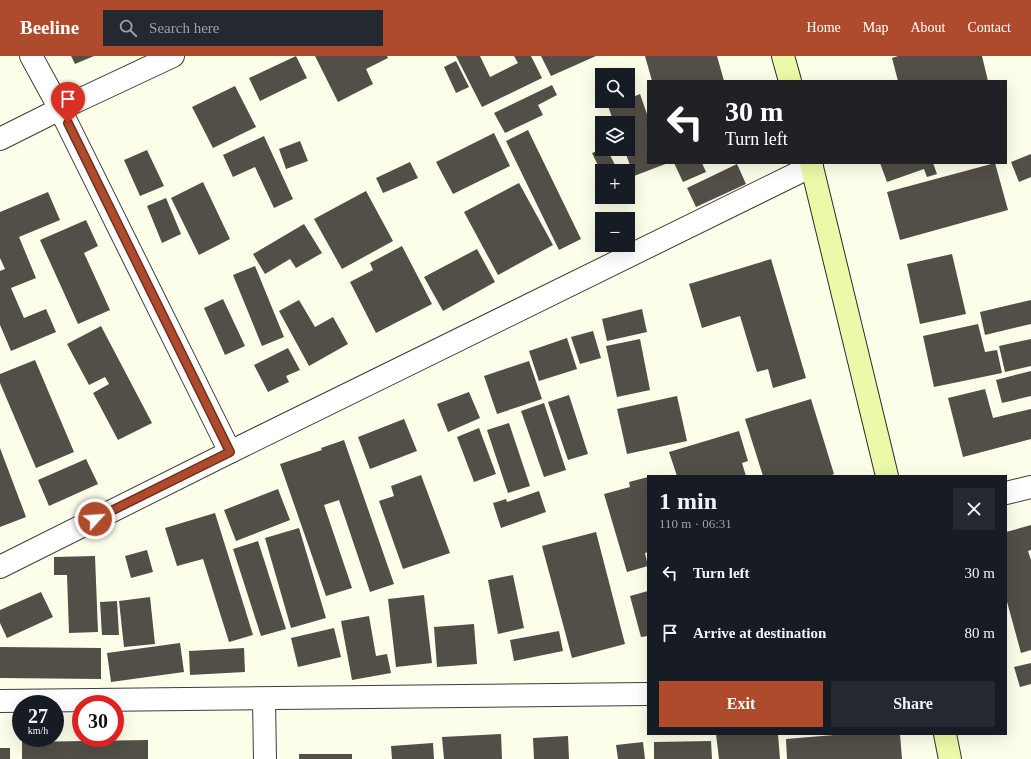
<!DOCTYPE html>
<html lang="en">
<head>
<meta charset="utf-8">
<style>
  :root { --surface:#171b24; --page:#242831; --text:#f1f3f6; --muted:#9ea1a6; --accent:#af4b2d }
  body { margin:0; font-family:"Times New Roman",serif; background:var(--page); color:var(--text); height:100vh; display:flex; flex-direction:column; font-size:15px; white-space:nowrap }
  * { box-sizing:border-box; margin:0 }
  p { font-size:13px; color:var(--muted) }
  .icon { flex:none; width:22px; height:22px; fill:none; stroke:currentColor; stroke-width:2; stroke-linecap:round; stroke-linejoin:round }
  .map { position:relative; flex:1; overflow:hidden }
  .side { position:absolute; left:647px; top:419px; width:360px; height:260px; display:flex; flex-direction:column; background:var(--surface); border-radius:0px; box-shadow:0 4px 16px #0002 }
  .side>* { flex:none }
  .banner { position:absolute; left:647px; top:24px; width:360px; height:84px; border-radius:0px; box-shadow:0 4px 16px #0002; background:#202124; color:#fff; overflow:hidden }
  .tools { position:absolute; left:595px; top:12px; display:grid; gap:8px }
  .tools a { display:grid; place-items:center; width:40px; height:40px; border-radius:0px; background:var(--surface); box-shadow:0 4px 16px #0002; font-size:20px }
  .speed { position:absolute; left:12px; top:639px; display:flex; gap:8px; font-size:20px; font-weight:700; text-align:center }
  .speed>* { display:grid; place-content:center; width:52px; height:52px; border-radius:50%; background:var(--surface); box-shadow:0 4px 16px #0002; line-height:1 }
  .speed small { font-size:10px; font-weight:400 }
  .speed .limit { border:6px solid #d22; background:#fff; color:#111 }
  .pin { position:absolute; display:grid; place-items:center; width:34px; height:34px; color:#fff; margin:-41px -17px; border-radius:50% 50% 50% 0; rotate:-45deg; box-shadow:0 0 4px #0007 }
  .pin .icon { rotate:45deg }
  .me { position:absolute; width:44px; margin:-22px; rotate:64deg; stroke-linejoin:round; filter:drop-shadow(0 0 3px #0008) }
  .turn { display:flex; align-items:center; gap:14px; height:84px; padding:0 12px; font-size:18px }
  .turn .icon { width:52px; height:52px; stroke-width:2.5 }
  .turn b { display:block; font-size:28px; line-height:34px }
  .round { display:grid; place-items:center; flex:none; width:42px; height:42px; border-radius:0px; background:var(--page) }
  .summary { display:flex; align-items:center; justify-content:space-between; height:68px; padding:0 12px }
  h1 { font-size:24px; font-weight:600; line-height:30px }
  .button { display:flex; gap:8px; margin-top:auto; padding:8px 12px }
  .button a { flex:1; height:46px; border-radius:0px; background:var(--accent); color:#fff; font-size:16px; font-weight:600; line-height:46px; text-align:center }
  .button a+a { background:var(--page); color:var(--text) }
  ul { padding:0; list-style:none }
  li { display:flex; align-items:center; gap:12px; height:60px; padding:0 12px }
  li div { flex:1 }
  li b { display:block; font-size:15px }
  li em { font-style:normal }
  header { display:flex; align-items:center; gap:24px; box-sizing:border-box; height:56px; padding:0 20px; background:var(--accent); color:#fff }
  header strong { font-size:19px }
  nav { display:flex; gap:22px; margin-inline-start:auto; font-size:14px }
  .search { width:280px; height:36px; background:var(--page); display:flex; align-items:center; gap:10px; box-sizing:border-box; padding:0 14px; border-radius:0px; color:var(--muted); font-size:15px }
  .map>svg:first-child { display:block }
</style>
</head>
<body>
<header>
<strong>Beeline</strong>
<div class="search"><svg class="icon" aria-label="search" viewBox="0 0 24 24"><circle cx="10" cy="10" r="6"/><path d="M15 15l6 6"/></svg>Search here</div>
<nav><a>Home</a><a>Map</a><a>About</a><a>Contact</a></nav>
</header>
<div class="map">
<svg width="1031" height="703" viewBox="0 0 1031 703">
  <rect width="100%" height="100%" fill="#fcfee9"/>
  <g fill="#524f48">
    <polygon points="71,0 94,0 75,8"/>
    <polygon points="296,0 307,22 260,45 249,22"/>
    <polygon points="315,0 387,0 388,2 366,13 373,28 338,46"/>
    <polygon points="456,0 480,0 490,21 518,7 514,0 531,0 542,22 482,51"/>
    <polygon points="541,0 596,0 551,20"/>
    <polygon points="645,0 717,0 724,25 652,25"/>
    <polygon points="898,0 982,0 988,25 898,25 892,2"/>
    <polygon points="456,5 469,31 456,37 444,11"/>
    <polygon points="552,29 557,39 538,49 543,59 505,77 494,57"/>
    <polygon points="235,30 256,71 213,92 192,51"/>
    <polygon points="640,38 648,61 648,107 668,107 634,120 624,93 628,93 628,67 614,67 608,50 622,45 628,45 628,43"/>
    <polygon points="528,74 581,183 559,194 506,85"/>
    <polygon points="494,77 510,110 453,138 436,106"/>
    <polygon points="264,80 293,143 274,152 255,111 233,121 223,99"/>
    <polygon points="300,85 308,105 286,113 279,93"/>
    <polygon points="602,93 607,93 618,115 602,115 602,118 592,97"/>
    <polygon points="147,94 164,130 140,140 124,104"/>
    <polygon points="1031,98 1031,121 1019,126 1011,106"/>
    <polygon points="410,106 418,122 383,137 376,122"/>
    <polygon points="674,107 702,107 706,116 683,126"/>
    <polygon points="880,107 933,107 937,118 927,121 924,113 887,126"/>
    <polygon points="995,107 1008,154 900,184 887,136"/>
    <polygon points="737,108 746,128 696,151 687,132"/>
    <polygon points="203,126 230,183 199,199 171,142"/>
    <polygon points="519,127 553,189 498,219 464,156"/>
    <polygon points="366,135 393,185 342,213 314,163"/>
    <polygon points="48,136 60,164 19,181 36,222 11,232 24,262 46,253 56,276 11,295 0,269 0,215 5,213 0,202 0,156"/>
    <polygon points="166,142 181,178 162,187 147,150"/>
    <polygon points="86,164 98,190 84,197 110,254 78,268 40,184"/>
    <polygon points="304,168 322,197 296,212 290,203 265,218 253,198"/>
    <polygon points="402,190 432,248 376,277 350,226 373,214 370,207"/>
    <polygon points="477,193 495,226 443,255 424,221"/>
    <polygon points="952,198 966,258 920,268 907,208"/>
    <polygon points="771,203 806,322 773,332 768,313 757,316 740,260 702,272 689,228"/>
    <polygon points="255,210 284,281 262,290 233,219"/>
    <polygon points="223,243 245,290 225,299 204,252"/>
    <polygon points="299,244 315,271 333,261 348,288 309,310 279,255"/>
    <polygon points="1031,244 1031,268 985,279 980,256"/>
    <polygon points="642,253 647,276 607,285 602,263"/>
    <polygon points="978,268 985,296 997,294 1002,317 934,331 923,280"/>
    <polygon points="101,270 152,367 118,384 93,337 109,328 105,321 89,329 67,288"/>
    <polygon points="593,275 601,302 580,308 571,281"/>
    <polygon points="567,282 577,313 539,325 529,295"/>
    <polygon points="640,283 650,334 617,341 606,290"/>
    <polygon points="1031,283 1031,310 1005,316 999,290"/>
    <polygon points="288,292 300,314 286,320 289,326 268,336 254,309"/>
    <polygon points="35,304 74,396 36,412 0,327 0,318"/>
    <polygon points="529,305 542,343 497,358 484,320"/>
    <polygon points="1031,315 1031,340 1002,347 996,324"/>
    <polygon points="985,333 993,362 1031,353 1031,383 963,401 948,342"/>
    <polygon points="469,336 480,362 448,376 437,348"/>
    <polygon points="569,339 588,398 568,404 548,346"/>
    <polygon points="677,340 687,385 627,398 617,353"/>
    <polygon points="811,343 834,418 829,420 763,420 745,363"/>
    <polygon points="544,347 566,414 544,421 521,355"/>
    <polygon points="404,363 417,395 370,413 358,381"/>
    <polygon points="509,367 530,430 508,437 487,374"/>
    <polygon points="479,372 496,418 474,426 457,381"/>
    <polygon points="739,375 748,405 742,407 746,420 677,420 669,396"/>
    <polygon points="344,384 394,528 370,536 339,444 324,449 352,532 326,540 280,408 322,394 321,392"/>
    <polygon points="0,392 26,461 0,471"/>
    <polygon points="86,403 98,428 49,450 38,424"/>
    <polygon points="421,419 450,497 403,513 379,445 394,440 391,430"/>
    <polygon points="648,421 648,496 645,497 648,510 627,516 604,438 630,431 629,426"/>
    <polygon points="278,433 290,464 236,485 224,454"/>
    <polygon points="539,435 546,456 501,472 493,447 506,443 507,446"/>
    <polygon points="215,457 253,579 229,586 203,503 177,510 165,472"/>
    <polygon points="1031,469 1031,494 1028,495 1031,504 1031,594 1021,597 1006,542 1006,476"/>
    <polygon points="299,472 326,562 291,572 265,482"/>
    <polygon points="596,476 625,588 572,602 542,490"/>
    <polygon points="258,485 286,573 261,580 233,493"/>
    <polygon points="147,494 153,516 131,522 125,500"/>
    <polygon points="95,500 98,576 69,577 67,519 54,519 54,501"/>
    <polygon points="513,519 524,572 498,578 488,524"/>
    <polygon points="648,535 648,580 641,581 630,540"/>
    <polygon points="41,536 53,561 7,582 0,567 0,554"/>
    <polygon points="424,539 432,607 396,611 388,543"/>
    <polygon points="150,541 155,588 124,591 119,545"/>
    <polygon points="117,545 119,579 102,579 100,546"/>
    <polygon points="369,560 376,600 387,598 391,617 352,624 341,565"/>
    <polygon points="474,568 477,608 437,611 434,571"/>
    <polygon points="334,572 341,601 298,611 291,582"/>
    <polygon points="559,575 563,595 514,605 510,584"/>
    <polygon points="180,587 184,616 111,626 107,597"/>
    <polygon points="0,591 101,592 101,623 0,622"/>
    <polygon points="244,592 245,616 190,619 189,595"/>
    <polygon points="1031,607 1031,628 1020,631 1014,611"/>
    <polygon points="501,678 502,703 444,703 442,681"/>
    <polygon points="716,678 732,678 732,679 778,678 780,703 719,703"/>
    <polygon points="846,678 900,678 902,703 787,703 786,683"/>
    <polygon points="568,680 569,703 534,703 533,682"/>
    <polygon points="148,684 148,703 22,703 22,686"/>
    <polygon points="711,685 712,703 654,703 654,686"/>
    <polygon points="643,686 645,703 618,703 616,689"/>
    <polygon points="433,687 434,703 392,703 391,690"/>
    <rect x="0" y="692" width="10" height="11"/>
    <rect x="299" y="698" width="53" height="5"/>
  </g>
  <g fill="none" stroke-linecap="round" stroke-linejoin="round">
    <g stroke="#3d3d3d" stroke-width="24">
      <g id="street">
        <polyline points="31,0 60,53 230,396"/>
        <polyline points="0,83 60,53 173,0"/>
        <polyline points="1006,437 1031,431"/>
        <polyline points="0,511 230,396 812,110"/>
        <polyline points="264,643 265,703"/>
        <polyline points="0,645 648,638"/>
      </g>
    </g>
    <g stroke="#2c2c2c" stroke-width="24">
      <g id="secondary">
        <polyline points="783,0 790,25"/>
        <polyline points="811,107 887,420"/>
        <polyline points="945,678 950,703"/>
      </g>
    </g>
    <use href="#street" stroke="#fff" stroke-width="22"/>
    <use href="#secondary" stroke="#ecf9a8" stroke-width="22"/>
  </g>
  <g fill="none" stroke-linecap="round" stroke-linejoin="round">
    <g stroke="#72311d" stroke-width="10">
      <polyline id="route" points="68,67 230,396 95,463"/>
    </g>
    <use href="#route" stroke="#af4b2d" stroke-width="7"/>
  </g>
</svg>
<div class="tools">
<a><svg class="icon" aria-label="search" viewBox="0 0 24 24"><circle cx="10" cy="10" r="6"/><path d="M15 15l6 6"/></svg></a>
<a><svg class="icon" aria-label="layers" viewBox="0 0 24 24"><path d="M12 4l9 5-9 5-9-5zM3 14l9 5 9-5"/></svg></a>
<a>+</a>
<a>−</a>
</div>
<div class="speed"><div>27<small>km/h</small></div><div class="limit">30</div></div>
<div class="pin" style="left:68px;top:67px;background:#d93025"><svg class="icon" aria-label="arrive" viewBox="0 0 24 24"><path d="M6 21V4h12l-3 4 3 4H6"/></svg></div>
<svg class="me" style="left:95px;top:463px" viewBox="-20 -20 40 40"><circle r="17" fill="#af4b2d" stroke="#fff" stroke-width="3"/><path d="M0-11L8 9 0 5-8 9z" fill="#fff"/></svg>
<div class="banner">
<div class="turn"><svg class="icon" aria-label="left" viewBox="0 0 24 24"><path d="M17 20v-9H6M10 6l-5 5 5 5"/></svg><div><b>30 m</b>Turn left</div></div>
</div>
<section class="side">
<div class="summary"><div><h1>1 min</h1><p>110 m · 06:31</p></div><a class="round"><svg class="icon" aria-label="close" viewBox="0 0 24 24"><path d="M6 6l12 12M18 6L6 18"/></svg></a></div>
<ul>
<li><svg class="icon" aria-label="left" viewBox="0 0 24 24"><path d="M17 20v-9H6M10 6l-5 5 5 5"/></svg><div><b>Turn left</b></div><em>30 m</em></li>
<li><svg class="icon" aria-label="arrive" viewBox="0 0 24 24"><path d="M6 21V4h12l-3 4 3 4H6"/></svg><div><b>Arrive at destination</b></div><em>80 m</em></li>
</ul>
<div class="button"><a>Exit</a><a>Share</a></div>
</section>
</div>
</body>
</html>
